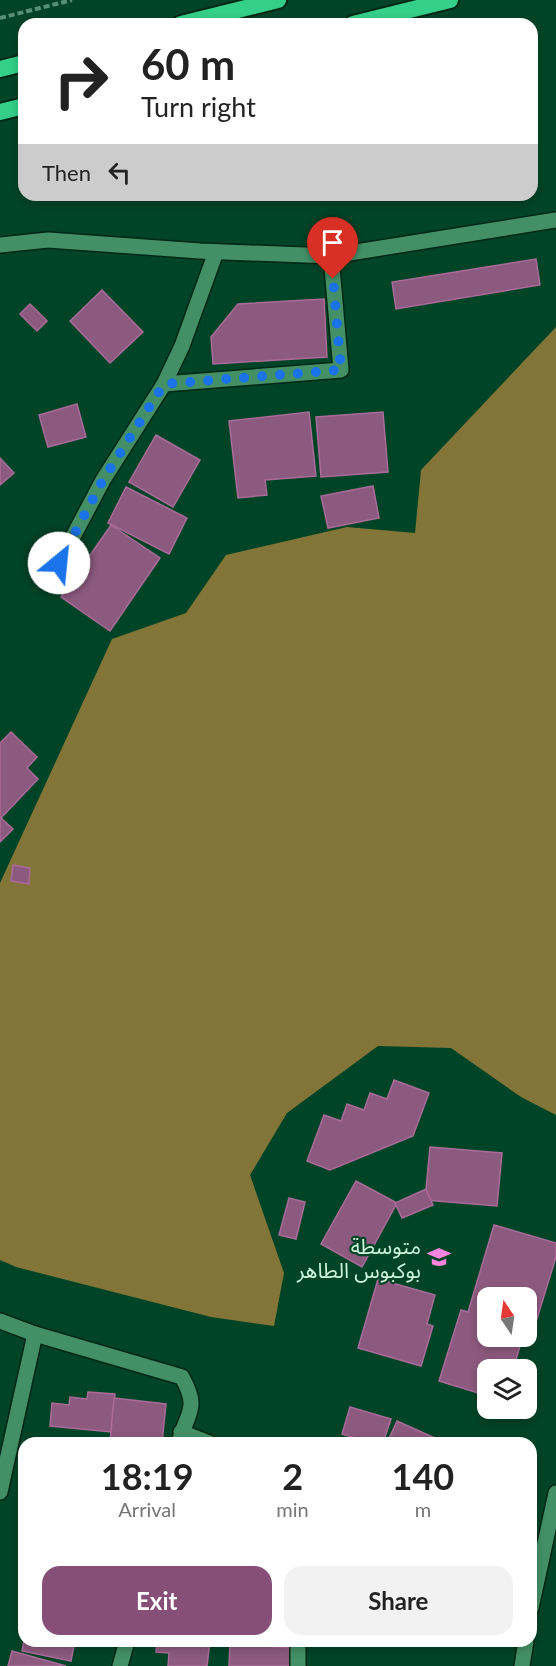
<!DOCTYPE html>
<html lang="en">
<head>
<meta charset="utf-8">
<style>
  :root { --surface:#fff; --page:#f2f2f2; --text:#222; --muted:#767676; --accent:#854f77 }
  body { margin:0; font-family:Lato,"Noto Sans Arabic",sans-serif; background:var(--page); color:var(--text); height:100vh; display:flex; flex-direction:column; font-size:22px; white-space:nowrap }
  * { box-sizing:border-box; margin:0 }
  p { font-size:20px; color:var(--muted) }
  .icon { flex:none; width:33px; height:33px; fill:none; stroke:currentColor; stroke-width:2; stroke-linecap:round; stroke-linejoin:round }
  .map { position:relative; flex:1; overflow:hidden }
  .side { position:absolute; left:18px; top:1437px; width:519px; height:210px; display:flex; flex-direction:column; background:var(--surface); border-radius:18px; box-shadow:0 3px 9px #0003 }
  .side>* { flex:none }
  .guide { position:absolute; left:18px; top:18px; width:520px; height:183px; border-radius:18px; box-shadow:0 3px 9px #0003; background:#fff; color:var(--text); overflow:hidden }
  .needle { width:39px; rotate:347deg }
  .tools { position:absolute; left:477px; top:1287px; display:grid; gap:12px }
  .tools a { display:grid; place-items:center; width:60px; height:60px; border-radius:12px; background:var(--surface); box-shadow:0 3px 9px #0003; font-size:30px }
  .pin { position:absolute; display:grid; place-items:center; width:51px; height:51px; color:#fff; margin:-62px -26px; border-radius:50% 50% 50% 0; rotate:-45deg; box-shadow:0 0 6px #0007 }
  .pin .icon { rotate:45deg }
  .me { position:absolute; width:66px; margin:-33px; rotate:28deg; stroke-linejoin:round; filter:drop-shadow(0 0 4px #0008) }
  .turn { display:flex; align-items:center; gap:21px; height:126px; padding:0 24px; font-size:27px }
  .turn .icon { width:78px; height:78px; stroke-width:2.5 }
  .turn b { display:block; font-size:42px; line-height:51px }
  .then { display:flex; align-items:center; height:57px; padding:0 24px; background:#0003; gap:12px; font-size:22px }
  .eta { display:flex; justify-content:space-evenly; align-items:center; height:102px; text-align:center }
  .eta b { font-size:36px; font-weight:700; line-height:42px }
  .primary-button { display:flex; gap:12px; margin-top:auto; padding:12px 24px }
  .primary-button a { flex:1; height:69px; border-radius:18px; background:var(--accent); color:#fff; font-size:24px; font-weight:700; line-height:69px; text-align:center }
  .primary-button a+a { background:var(--page); color:var(--text) }
  .map>svg:first-child { display:block }
</style>
</head>
<body>
<div class="map">
<svg width="556" height="1666" viewBox="0 0 556 1666">
  <rect width="100%" height="100%" fill="#004427"/>
  <polygon fill="#827537" points="556,327 556,1115 521,1097 451,1048 378,1046 287,1113 250,1175 284,1273 274,1326 211,1317 16,1267 0,1260 0,883 112,639 186,613 226,555 347,527 415,533 421,470"/>
  <g fill="#8c5a7e" stroke="#aa6b99" stroke-width="1.5">
    <polygon points="536,259 540,285 396,309 392,282"/>
    <polygon points="102,290 143,332 110,363 70,321"/>
    <polygon points="324,299 327,357 213,364 211,337 238,304"/>
    <polygon points="30,304 47,321 37,331 20,314"/>
    <polygon points="77,404 86,437 48,447 39,415"/>
    <polygon points="309,412 316,476 265,480 267,495 238,498 229,421"/>
    <polygon points="383,412 388,472 321,477 316,417"/>
    <polygon points="156,435 200,460 173,507 129,482"/>
    <polygon points="0,458 14,473 0,485"/>
    <polygon points="373,486 379,518 328,528 321,496"/>
    <polygon points="126,487 187,518 169,554 108,523"/>
    <polygon points="111,525 160,558 110,631 61,597"/>
    <polygon points="11,732 37,757 27,768 38,779 1,818 13,829 0,842 0,743"/>
    <polygon points="13,865 30,868 29,884 11,881"/>
    <polygon points="394,1080 429,1093 413,1136 330,1170 307,1161 324,1115 341,1121 347,1104 364,1110 370,1093 387,1099"/>
    <polygon points="430,1147 502,1153 497,1206 425,1200"/>
    <polygon points="356,1181 397,1203 362,1267 321,1244"/>
    <polygon points="426,1189 433,1205 402,1218 395,1203"/>
    <polygon points="289,1198 305,1202 296,1239 279,1235"/>
    <polygon points="494,1225 556,1243 556,1257 532,1335 526,1333 526,1298 488,1298 488,1336 523,1336 513,1370 488,1370 488,1396 439,1381 461,1310 468,1312"/>
    <polygon points="378,1279 435,1295 427,1324 433,1326 421,1366 358,1348"/>
    <polygon points="88,1392 115,1394 111,1432 50,1426 52,1403 69,1405 70,1397 87,1399"/>
    <polygon points="114,1398 166,1404 162,1443 110,1442"/>
    <polygon points="350,1407 391,1419 383,1443 371,1443 342,1434"/>
    <polygon points="397,1421 446,1443 387,1443"/>
    <polygon points="24,1641 75,1641 71,1661 22,1651"/>
    <polygon points="157,1641 210,1641 207,1666 168,1666 169,1653 156,1652"/>
    <polygon points="230,1644 294,1648 292,1666 229,1666"/>
    <polygon points="12,1651 66,1666 8,1666"/>
  </g>
  <g fill="none" stroke-linecap="round" stroke-linejoin="round">
    <g stroke="#002814" stroke-width="18">
      <g id="minor">
        <polyline points="0,245 48,240 200,251 331,256 556,220"/>
        <polyline points="164,384 341,370 331,256"/>
        <polyline points="59,563 103,480 164,384 182,346 216,252"/>
        <path d="M 0,1321 L 35,1334 L 182,1377 C 200,1410 187,1411 179,1443"/>
        <polyline points="181,1432 209,1443"/>
        <polyline points="0,1492 35,1334"/>
        <polyline points="531,1608 556,1493"/>
        <polyline points="120,1666 127,1641"/>
        <polyline points="298,1666 298,1641"/>
        <polyline points="522,1666 526,1641"/>
      </g>
    </g>
    <g stroke="#002814" stroke-width="20">
      <g id="trunk">
        <polyline points="181,24 278,0"/>
        <polyline points="353,24 450,0"/>
        <polyline points="0,69 24,63"/>
        <polyline points="0,112 24,106"/>
      </g>
    </g>
    <polyline stroke="#599075" stroke-width="4" stroke-dasharray="6 3" stroke-linecap="butt" points="0,18 72,0"/>
    <use href="#minor" stroke="#439066" stroke-width="15"/>
    <use href="#trunk" stroke="#34cf88" stroke-width="16"/>
  </g>
  <g fill="none" stroke-linecap="round" stroke-linejoin="round">
    <polyline stroke="#1a73e8" stroke-width="10" stroke-dasharray="0 18" points="59,563 103,480 164,384 341,370 333,279"/>
  </g>
  <defs>
    <g id="school-bare" transform="scale(1.8)"><path d="M0-5L7-2L0 1L-7-2ZM-4 1L0 2.5L4 1V4Q0 6-4 4Z" fill="#fe85df" stroke="#004427" stroke-width="2.5" paint-order="stroke"/></g>
  </defs>
  <g fill-rule="evenodd">
    <use href="#school-bare" x="439" y="1257"/>
  </g>
  <g text-anchor="middle" dominant-baseline="central" stroke-width="4.5" stroke-linejoin="round" paint-order="stroke">
    <g font-size="21" fill="#cef4dc" stroke="#004427" text-anchor="end">
      <text x="421" y="1245">متوسطة<tspan x="421" dy="24">بوكبوس الطاهر</tspan></text>
    </g>
  </g>
</svg>
<div class="tools">
<a><svg class="needle" viewBox="-14 -14 28 28"><path d="M0-13l5 13h-10z" fill="#e53935"/><path d="M0 13l5-13h-10z" fill="#767676"/></svg></a>
<a><svg class="icon" aria-label="layers" viewBox="0 0 24 24"><path d="M12 4l9 5-9 5-9-5zM3 14l9 5 9-5"/></svg></a>
</div>
<div class="pin" style="left:333px;top:279px;background:#d93025"><svg class="icon" aria-label="arrive" viewBox="0 0 24 24"><path d="M6 21V4h12l-3 4 3 4H6"/></svg></div>
<svg class="me" style="left:59px;top:563px" viewBox="-20 -20 40 40"><circle r="19" fill="#fff"/><path d="M0-13L10 11 0 6-10 11z" fill="#1a73e8"/></svg>
<div class="guide">
<div class="turn"><svg class="icon" aria-label="right" viewBox="0 0 24 24"><path d="M7 20v-9h11M14 6l5 5-5 5"/></svg><div><b>60 m</b>Turn right</div></div>
<div class="then">Then<svg class="icon" aria-label="left" viewBox="0 0 24 24"><path d="M17 20v-9H6M10 6l-5 5 5 5"/></svg></div>
</div>
<section class="side">
<div class="eta">
<div><b>18:19</b><p>Arrival</p></div>
<div><b>2</b><p>min</p></div>
<div><b>140</b><p>m</p></div>
</div>
<div class="primary-button"><a>Exit</a><a>Share</a></div>
</section>
</div>
</body>
</html>
